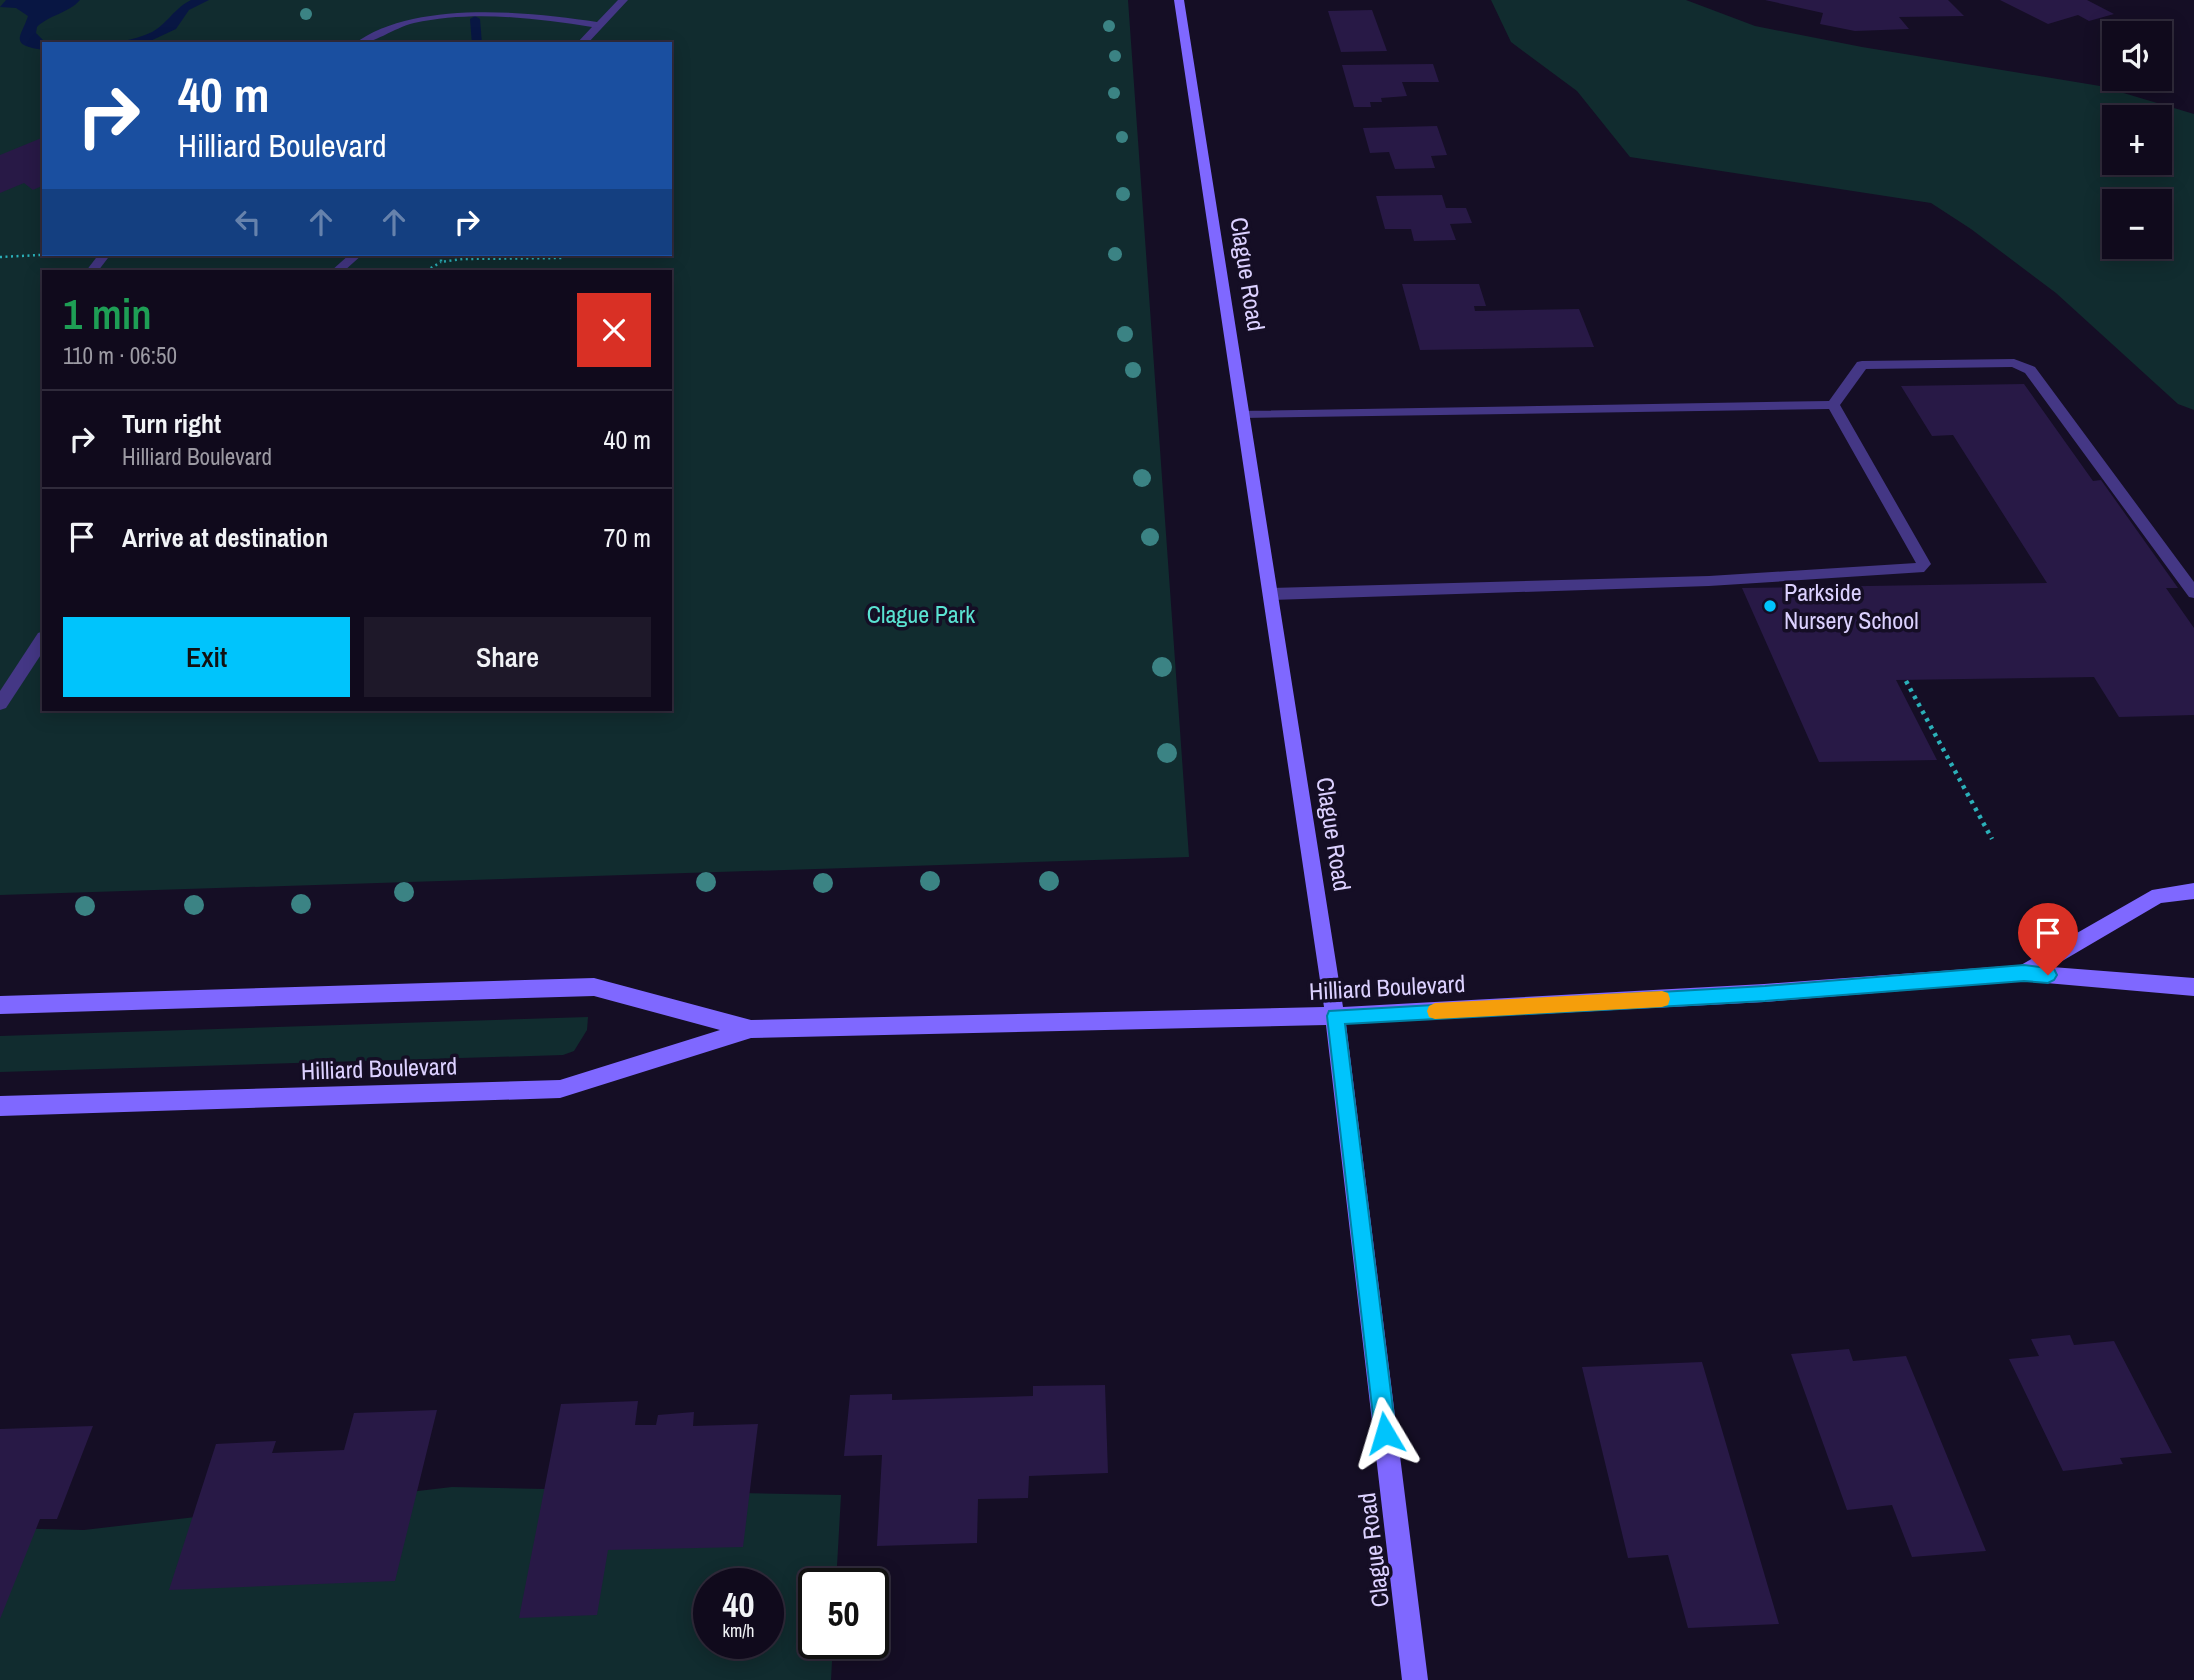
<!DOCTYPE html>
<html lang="en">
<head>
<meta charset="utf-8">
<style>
  :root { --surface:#100a1c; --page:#1e1829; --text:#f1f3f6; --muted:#9c9aa3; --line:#302b3b; --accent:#00c4fc }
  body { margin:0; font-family:"Archivo Narrow",sans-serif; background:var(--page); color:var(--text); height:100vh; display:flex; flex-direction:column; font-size:26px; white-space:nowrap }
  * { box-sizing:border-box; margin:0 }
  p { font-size:23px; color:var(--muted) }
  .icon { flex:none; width:38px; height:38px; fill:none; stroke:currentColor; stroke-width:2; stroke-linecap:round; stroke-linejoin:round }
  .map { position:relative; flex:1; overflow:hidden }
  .panel { position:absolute; left:42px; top:270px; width:630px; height:441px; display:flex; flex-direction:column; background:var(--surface); border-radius:0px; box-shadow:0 4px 18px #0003,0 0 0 2px var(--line) }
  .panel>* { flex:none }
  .hud { position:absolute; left:42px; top:42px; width:630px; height:214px; border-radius:0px; box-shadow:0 4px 18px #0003,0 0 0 2px var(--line); background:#1a4fa0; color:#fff; overflow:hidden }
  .tools { position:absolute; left:2102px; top:21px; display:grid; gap:14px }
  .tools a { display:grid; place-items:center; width:70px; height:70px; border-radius:0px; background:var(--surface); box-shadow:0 4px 18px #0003,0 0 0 2px var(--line); font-size:35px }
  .speed { position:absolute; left:693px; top:1568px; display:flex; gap:14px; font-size:35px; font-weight:700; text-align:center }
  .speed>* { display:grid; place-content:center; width:91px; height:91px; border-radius:50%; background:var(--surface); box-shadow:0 4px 18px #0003,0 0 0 2px var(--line); line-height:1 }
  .speed small { font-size:18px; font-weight:400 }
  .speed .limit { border:4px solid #111; border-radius:10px; background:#fff; color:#111 }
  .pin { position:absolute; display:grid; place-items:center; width:60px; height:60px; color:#fff; margin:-72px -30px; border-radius:50% 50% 50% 0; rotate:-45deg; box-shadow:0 0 7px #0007 }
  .pin .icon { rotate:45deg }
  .me { position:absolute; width:77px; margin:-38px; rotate:353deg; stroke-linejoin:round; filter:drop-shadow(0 0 5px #0008) }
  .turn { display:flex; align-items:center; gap:24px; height:147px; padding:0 21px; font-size:32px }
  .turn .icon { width:91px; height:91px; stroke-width:2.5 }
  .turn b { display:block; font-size:49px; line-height:60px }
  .lanes { display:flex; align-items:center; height:66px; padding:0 21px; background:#0003; justify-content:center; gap:35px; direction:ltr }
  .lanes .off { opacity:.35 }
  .round { display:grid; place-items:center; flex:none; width:74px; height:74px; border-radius:0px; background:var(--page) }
  .overview { display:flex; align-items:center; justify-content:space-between; height:119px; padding:0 21px }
  h1 { font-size:42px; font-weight:600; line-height:52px; color:#1e9e55 }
  .primary-button { display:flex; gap:14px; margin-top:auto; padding:14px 21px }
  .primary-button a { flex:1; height:80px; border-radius:0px; background:var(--accent); color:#111; font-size:28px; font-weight:600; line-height:80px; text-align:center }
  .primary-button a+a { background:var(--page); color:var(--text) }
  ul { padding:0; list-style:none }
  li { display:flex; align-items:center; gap:21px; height:98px; padding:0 21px; border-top:2px solid var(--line) }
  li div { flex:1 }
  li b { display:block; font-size:26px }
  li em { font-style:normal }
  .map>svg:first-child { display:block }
</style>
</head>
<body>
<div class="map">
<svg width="2194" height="1680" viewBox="0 0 2194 1680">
  <rect width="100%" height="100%" fill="#150e25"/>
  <g fill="#112c2f" fill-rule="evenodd">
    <path d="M 0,0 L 1128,0 L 1189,857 L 0,895 ZM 44,44 L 670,44 L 670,254 L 44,254 ZM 44,271 L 670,271 L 670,709 L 44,709 Z"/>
    <path d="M 1491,0 L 1686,0 L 1755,26 L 1862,47 L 2100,86 L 2194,114 L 2194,410 L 2178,404 L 2056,293 L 1971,229 L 1931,203 L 1630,157 L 1577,91 L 1511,42 ZM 2114,117 L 2160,117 L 2160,163 L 2114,163 ZM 2114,201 L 2160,201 L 2160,247 L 2114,247 Z"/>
    <polygon points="588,1017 587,1030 574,1051 563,1055 0,1072 0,1036"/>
    <path d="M 452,1487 L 841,1495 L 836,1584 L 814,1584 L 814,1643 L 833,1643 L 831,1680 L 0,1680 L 0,1528 L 84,1530 ZM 709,1584 L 768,1584 L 768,1643 L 709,1643 Z"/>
  </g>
  <g fill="#081643">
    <path d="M 6,0 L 80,0 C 69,13 49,15 37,27 L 36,33 L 43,40 L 63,42 L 44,44 L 44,50 C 7,45 22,36 28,16 L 16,8 L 0,7 Z"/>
    <path d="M 191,0 L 209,0 L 189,10 L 176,29 L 146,43 L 75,44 C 86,38 100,42 113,42 C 124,41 134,39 145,35 C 166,28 171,10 191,0 Z"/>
  </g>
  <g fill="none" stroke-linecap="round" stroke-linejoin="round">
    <polygon fill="#081643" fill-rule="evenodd" points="475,16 480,19 482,44 472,44 470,19"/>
  </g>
  <g fill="#281946">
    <polygon points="1765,0 1948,0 1964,16 1899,17 1909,29 1855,31 1820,24 1823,13"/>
    <polygon points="2000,0 2087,0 2114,14 2089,21 2078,15 2048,24"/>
    <polygon points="1372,10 1387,51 1341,52 1328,11"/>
    <polygon points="1433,64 1439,82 1402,82 1407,96 1381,98 1382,102 1370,102 1371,107 1354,107 1342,65"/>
    <polygon points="1437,126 1447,155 1431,156 1435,168 1395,169 1389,152 1370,153 1363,128"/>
    <polygon points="44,137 44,185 33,190 24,183 0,193 0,155"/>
    <polygon points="1442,195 1446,208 1466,208 1472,223 1450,224 1456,240 1414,241 1411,229 1385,229 1376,196"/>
    <polygon points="1402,284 1479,284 1486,306 1474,306 1475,311 1579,309 1594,347 1420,350"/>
    <polygon points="2024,384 2093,481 2101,480 2178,588 2166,588 2194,628 2194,715 2119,717 2094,677 1896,680 1937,760 1819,762 1742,588 2047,583 1953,435 1932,436 1901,386"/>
    <polygon points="2070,1335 2074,1345 2114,1341 2172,1453 2120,1458 2123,1464 2063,1471 2009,1359 2039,1356 2031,1339"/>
    <polygon points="1849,1349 1853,1361 1906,1356 1986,1551 1912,1557 1892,1505 1847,1510 1791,1354"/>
    <polygon points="1702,1362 1779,1624 1688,1628 1668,1555 1628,1558 1582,1367"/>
    <polygon points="1105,1385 1108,1473 1029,1476 1028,1498 978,1499 977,1543 877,1546 882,1455 844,1456 850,1395 892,1394 892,1400 1033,1396 1033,1386"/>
    <polygon points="638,1401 635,1425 656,1425 658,1415 694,1412 693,1426 758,1424 743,1547 608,1550 597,1615 519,1618 561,1404"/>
    <polygon points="437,1410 395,1581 169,1590 216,1444 276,1441 272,1453 344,1450 354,1413"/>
    <polygon points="93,1426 57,1519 40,1519 0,1619 0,1429"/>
  </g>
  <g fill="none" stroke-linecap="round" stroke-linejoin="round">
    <g stroke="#2bb0b9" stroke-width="2.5" stroke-dasharray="2 3.5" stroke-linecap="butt">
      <polyline points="441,254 441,262 463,259 564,258"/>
      <polyline points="0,257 60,254"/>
      <polyline points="426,271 441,262"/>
    </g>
    <polyline stroke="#2bb0b9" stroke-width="4.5" stroke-dasharray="3.5 5" stroke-linecap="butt" points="1906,681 1992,839"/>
    <g fill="#443785" fill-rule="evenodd">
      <path d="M 618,0 L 628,0 L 587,44 L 576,44 L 592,27 C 534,18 473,10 414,23 C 393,28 375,44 354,44 C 412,0 527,11 597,22 Z"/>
      <polygon points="99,254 111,254 98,271 86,271"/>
      <polygon points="350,254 363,254 344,271 331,271"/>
      <polygon points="2014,359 2035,367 2194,582 2194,598 2189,597 2025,373 2012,367 1866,369 1840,405 1931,564 1924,572 1709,586 1271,600 1263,594 1271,588 1709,576 1916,563 1829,409 1243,418 1238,417 1238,411 1829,401 1857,362 1862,361"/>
      <polygon points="44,631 44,650 6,708 0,710 0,691 38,633"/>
    </g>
    <polygon fill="#7f68ff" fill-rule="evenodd" points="1174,0 1184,0 1343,1007 1764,984 2021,965 2152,890 2194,883 2194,899 2161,903 2052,967 2194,978 2194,996 2024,981 1764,1002 1346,1024 1428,1680 1402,1680 1326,1025 751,1038 560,1098 0,1116 0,1096 560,1080 720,1030 594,996 0,1014 0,996 594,978 751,1020 1324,1007"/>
  </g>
  <g fill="#3b8384">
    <circle cx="306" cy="14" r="6"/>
    <circle cx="1109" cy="26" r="6"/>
    <circle cx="1115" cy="56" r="6"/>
    <circle cx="1114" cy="93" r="6"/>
    <circle cx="1122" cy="137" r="6"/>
    <circle cx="1123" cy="194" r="7"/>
    <circle cx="1115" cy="254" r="7"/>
    <circle cx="1125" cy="334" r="8"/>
    <circle cx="1133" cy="370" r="8"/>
    <circle cx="1142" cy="478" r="9"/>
    <circle cx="1150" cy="537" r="9"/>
    <circle cx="1162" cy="667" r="10"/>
    <circle cx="1167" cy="753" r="10"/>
    <circle cx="930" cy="881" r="10"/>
    <circle cx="1049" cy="881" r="10"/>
    <circle cx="706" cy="882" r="10"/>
    <circle cx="823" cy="883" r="10"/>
    <circle cx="404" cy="892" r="10"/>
    <circle cx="301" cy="904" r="10"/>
    <circle cx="194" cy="905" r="10"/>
    <circle cx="85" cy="906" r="10"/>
  </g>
  <polygon fill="#00c4fc" stroke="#007fa4" stroke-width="2" points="2024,965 2054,969 2057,975 2054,980 2048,983 2024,981 1765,1001 1345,1024 1396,1433 1393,1440 1385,1443 1378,1440 1375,1433 1327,1016 1329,1011 1765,986"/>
  <polygon fill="#f59e0b" points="1662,991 1668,993 1670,999 1668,1005 1662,1007 1435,1019 1429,1017 1427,1011 1429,1006 1435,1003"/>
  <circle fill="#00c4fc" stroke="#150e25" stroke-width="2.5" cx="1770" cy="606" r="7"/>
  <g text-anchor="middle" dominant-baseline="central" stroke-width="7" stroke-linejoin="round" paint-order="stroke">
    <g font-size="24" fill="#dcd1ff" stroke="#150e25">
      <text transform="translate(1248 274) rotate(81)">Clague Road</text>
      <text transform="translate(1334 834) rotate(81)">Clague Road</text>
      <text transform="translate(1387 987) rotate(-3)">Hilliard Boulevard</text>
      <text transform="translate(379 1068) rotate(-2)">Hilliard Boulevard</text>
      <text transform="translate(1373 1550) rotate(-97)">Clague Road</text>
    </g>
    <g font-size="24" fill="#dcd1ff" stroke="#150e25" text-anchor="start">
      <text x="1784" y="592">Parkside<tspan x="1784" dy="28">Nursery School</tspan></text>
    </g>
    <g font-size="24" fill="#5ae3d2" stroke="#150e25">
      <text x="921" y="614">Clague Park</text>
    </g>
  </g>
</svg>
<div class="tools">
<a><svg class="icon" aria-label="sound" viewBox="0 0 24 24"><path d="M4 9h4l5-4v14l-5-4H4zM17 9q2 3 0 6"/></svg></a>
<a>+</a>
<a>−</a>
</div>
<div class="speed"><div>40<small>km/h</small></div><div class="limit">50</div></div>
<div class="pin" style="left:2048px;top:975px;background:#d93025"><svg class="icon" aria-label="arrive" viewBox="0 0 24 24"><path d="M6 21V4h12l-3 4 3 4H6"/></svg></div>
<svg class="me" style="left:1385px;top:1433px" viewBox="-20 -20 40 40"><path d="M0-17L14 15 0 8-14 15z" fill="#00c4fc" stroke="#fff" stroke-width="4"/></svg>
<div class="hud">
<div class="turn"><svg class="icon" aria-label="right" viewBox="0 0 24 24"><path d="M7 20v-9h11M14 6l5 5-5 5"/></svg><div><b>40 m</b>Hilliard Boulevard</div></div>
<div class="lanes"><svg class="icon off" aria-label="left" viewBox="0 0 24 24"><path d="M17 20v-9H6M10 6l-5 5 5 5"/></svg><svg class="icon off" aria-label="ahead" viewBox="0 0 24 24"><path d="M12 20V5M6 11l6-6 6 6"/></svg><svg class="icon off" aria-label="ahead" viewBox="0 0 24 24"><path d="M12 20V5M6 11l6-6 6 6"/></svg><svg class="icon" aria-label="right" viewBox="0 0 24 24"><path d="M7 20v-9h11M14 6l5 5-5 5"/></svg></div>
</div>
<section class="panel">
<div class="overview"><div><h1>1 min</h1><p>110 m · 06:50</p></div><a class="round" style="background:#d93025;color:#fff"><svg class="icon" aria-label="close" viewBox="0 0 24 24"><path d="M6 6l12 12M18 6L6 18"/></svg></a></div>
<ul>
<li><svg class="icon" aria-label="right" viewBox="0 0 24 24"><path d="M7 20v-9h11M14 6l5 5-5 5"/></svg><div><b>Turn right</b><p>Hilliard Boulevard</p></div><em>40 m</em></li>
<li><svg class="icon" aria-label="arrive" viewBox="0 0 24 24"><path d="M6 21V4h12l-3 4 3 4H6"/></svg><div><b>Arrive at destination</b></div><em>70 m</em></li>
</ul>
<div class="primary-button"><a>Exit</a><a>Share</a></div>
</section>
</div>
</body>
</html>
